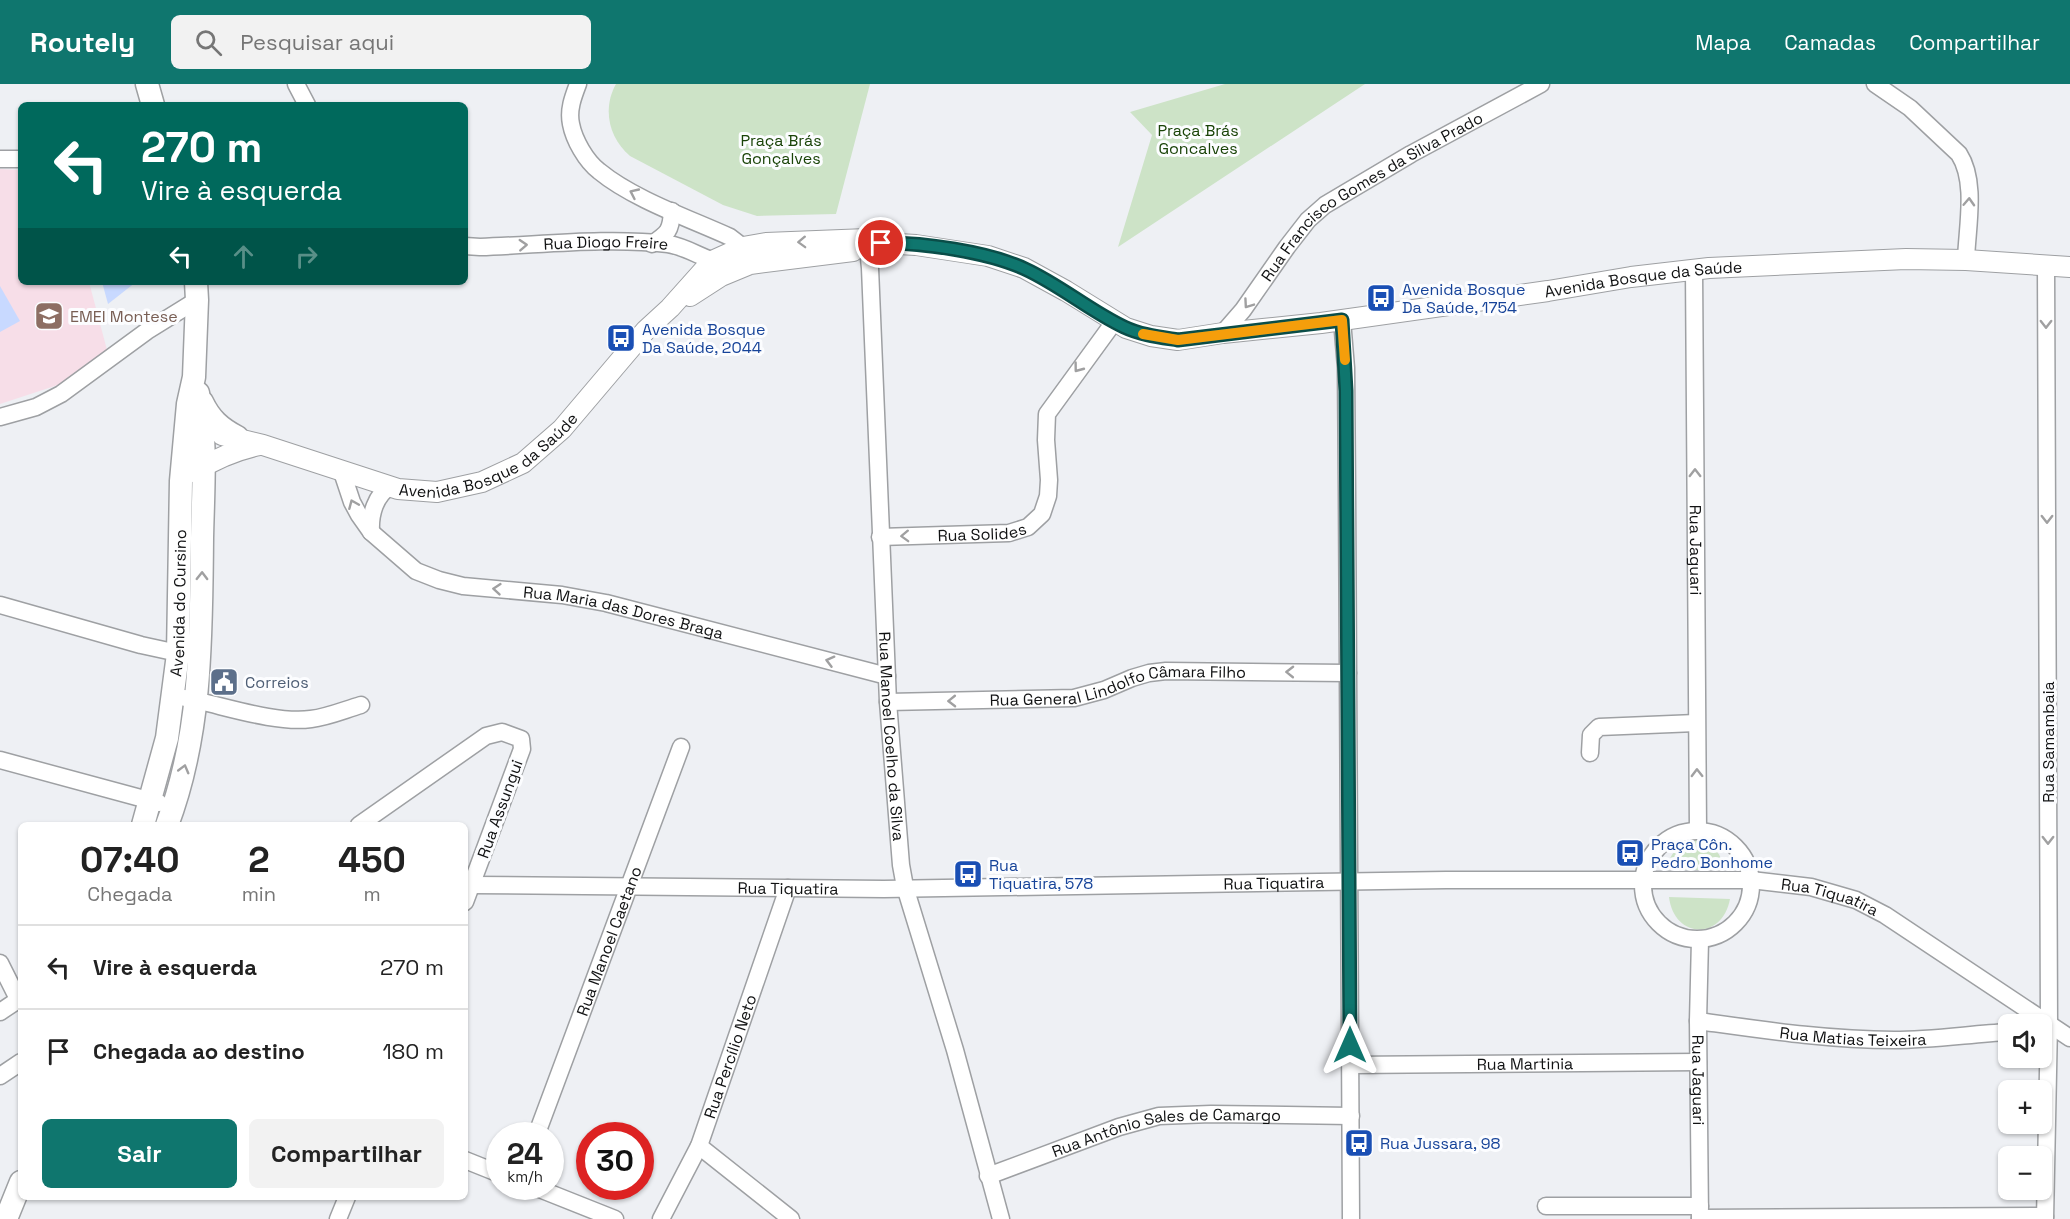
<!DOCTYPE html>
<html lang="pt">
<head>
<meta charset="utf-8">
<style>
  :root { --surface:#fff; --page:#f2f2f2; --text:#222; --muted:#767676; --line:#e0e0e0; --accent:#0f766e }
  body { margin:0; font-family:"Space Grotesk",sans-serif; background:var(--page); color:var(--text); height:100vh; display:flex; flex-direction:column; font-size:22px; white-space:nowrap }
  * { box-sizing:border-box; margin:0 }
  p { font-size:20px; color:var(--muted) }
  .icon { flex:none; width:33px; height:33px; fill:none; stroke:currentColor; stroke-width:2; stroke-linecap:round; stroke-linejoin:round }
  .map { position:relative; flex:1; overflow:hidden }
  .sheet { position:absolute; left:18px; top:738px; width:450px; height:378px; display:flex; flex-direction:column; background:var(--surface); border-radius:9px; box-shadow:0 2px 4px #0004 }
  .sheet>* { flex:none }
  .guide { position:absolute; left:18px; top:18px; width:450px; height:183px; border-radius:9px; box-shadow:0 2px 4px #0004; background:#00695c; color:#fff; overflow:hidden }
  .buttons { position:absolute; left:1998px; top:930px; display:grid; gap:12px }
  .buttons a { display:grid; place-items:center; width:54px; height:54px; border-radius:9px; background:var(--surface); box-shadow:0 2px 4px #0004; font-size:30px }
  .speed { position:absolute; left:486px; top:1038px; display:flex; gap:12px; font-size:30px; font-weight:700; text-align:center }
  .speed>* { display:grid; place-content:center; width:78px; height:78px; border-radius:50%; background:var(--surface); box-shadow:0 2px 4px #0004; line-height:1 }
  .speed small { font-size:15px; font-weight:400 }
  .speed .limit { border:9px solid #d22; background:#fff; color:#111 }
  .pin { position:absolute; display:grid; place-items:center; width:51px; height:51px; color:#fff; margin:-26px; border:3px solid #fff; border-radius:50%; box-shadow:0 2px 6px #0007 }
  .me { position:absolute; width:66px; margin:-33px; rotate:0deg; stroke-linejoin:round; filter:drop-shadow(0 0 4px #0008) }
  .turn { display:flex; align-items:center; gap:21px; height:126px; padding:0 24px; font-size:27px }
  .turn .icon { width:78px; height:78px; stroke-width:2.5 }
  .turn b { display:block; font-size:42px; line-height:51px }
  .lanes { display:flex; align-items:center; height:57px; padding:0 24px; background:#0003; justify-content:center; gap:30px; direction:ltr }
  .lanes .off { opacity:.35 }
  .eta { display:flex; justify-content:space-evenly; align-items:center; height:102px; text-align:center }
  .eta b { font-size:36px; font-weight:700; line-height:42px }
  .button { display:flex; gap:12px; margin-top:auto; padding:12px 24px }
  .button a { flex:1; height:69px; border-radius:9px; background:var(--accent); color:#fff; font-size:24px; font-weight:700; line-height:69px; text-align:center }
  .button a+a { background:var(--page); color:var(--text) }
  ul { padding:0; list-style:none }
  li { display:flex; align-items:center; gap:18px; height:84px; padding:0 24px; border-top:2px solid var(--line) }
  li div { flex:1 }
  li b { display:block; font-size:22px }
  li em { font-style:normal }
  header { display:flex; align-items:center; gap:36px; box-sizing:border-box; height:84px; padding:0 30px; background:var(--accent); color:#fff }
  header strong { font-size:28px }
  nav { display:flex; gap:33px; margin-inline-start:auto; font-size:21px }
  .search { width:420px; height:54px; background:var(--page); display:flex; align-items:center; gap:15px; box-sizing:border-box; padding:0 21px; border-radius:9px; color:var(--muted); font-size:22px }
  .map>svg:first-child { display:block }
</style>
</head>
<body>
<header>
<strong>Routely</strong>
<div class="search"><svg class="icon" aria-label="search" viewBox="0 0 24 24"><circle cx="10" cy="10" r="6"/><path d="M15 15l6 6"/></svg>Pesquisar aqui</div>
<nav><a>Mapa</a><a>Camadas</a><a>Compartilhar</a></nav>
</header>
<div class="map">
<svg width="2070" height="1135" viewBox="0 0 2070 1135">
  <rect width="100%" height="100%" fill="#eef0f4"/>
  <polygon fill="#f7dee8" points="0,85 21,86 21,198 89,198 107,266 67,298 0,320"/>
  <g fill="#cde3c7">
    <path d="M 616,0 L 870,0 L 836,130 L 757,132 L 723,121 L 630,72 C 609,54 602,25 616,0 Z"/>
    <polygon points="1225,0 1365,0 1118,163 1152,51 1130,28"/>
    <path d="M 1696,756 C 1713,760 1722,769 1724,786 L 1667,786 C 1670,768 1678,760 1696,756 Z"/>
    <path d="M 1669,813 L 1730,815 C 1722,857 1674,855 1669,813 Z"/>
  </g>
  <g fill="#c8d9ff">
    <polygon points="102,198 136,198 108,220"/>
    <polygon points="0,202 20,237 0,248"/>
  </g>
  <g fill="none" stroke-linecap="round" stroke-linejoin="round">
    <g stroke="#9ea0a3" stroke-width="19">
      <g id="minor">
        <polyline points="296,0 307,21"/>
        <path d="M 578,0 C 573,13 568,26 571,40 C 574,56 586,77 599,87 C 633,115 688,134 730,153 L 743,163 L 748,173"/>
        <path d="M 1875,0 L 1910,24 L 1959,70 C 1977,98 1967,143 1966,176"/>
        <polyline points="0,75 21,75"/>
        <path id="s1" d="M 867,155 L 870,184 L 888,618 L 901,781 L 905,803 L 955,966 L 1001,1135"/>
        <path d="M 652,160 C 668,149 671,147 672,127"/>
        <path id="s2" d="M 465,162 L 480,163 C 541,161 607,153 668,160 C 688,163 704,176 724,180"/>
        <path id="s3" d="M 1694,186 L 1698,747"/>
        <polyline points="1342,236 1346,284 1347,409 1351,1135"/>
        <path id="s4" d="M 1223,249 L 1243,226 L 1287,163 L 1308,136 L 1325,121 L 1411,70 L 1541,0"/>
        <polyline points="0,333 36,323 61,310 147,247 197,216"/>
        <path id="s5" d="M 342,388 L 352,418 L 359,431 L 371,448 L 416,487 L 439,496 L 463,502 L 562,511 L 606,519 L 887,592"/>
        <path d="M 371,448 C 370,431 375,411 391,402"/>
        <path id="s6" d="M 880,453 L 1009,449 L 1028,443 L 1042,430 L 1048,412 L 1049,396 L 1046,356 L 1047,330 L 1114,238"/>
        <polyline points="0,521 141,561 187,571"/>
        <path d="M 185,614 C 222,621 275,640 311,635 C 328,633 344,626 361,621"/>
        <path id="s7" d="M 888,618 L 1074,614 L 1104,606 L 1132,594 L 1149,589 L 1166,587 L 1348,589"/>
        <polyline points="1590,669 1591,651 1599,643 1696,639"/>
        <polyline points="0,676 159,719"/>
        <polyline points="359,741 486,652 502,648 521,655 522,665 465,818"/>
        <circle cx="1697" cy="801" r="54"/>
        <path id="s8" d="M 472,801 L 884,805 L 1446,796 L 1751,796 L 1811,803 L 1856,816 L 1885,831 L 2070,954"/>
        <path id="s9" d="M 1700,856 L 1698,937 L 1700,1135"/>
        <polyline points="0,879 18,915"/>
        <polyline points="0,928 21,914"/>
        <path id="s10" d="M 1698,937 C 1763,946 1828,956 1894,956 C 1932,956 1971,950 2008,948"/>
        <path id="s11" d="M 1351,981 L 1698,978"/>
        <polyline points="0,992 21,978"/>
        <path id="s12" d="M 536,1052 L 681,663"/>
        <polyline points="699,1062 791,1135"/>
        <polyline points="465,1076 500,1090"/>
        <path id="s13" d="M 988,1092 L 1119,1043 L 1159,1032 L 1211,1030 L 1351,1032"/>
        <polyline points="532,1102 615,1135"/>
        <polyline points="1546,1122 1700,1122"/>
        <polyline points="1700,1134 2045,1132"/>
        <polyline points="338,1135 347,1113"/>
        <path id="s14" d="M 661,1135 L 699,1062 L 788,804"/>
        <polyline points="2045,1135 2049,939 2046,182"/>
      </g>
    </g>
    <g stroke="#9ea0a3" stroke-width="22">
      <g id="tertiary">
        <polyline points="690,212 721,192 750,180 853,167"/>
        <path id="s15" d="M 222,351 L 263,361 L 398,405 L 437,408 L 482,398 L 523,379 L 562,345 L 646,246 L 670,224 L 712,177 L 743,163 L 766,159 L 867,155 L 881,159 L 916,161 L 988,172 L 1024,184 L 1066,207 L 1126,244 L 1151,252 L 1178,256 L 1223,249 L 1321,239 L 1548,207 L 1631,193 L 1709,184 L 1906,175 L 1966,176 L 2070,183"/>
        <path d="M 194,388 C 215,375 235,366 260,361"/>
      </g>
    </g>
    <g stroke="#9ea0a3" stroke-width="25">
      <g id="secondary">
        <polyline points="147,0 153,21"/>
        <path d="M 202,318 C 210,335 220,344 237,353"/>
        <path id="s16" d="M 143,741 L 167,654 L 178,570 L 181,397 L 188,320 L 194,293 L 197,216 L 196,198"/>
        <path d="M 167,741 C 202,649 201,551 202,454 C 203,406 207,356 198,309"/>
        <polyline points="6,1135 21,1098"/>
      </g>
    </g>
    <use href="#minor" stroke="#fff" stroke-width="16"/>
    <use href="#tertiary" stroke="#fff" stroke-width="20"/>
    <use href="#secondary" stroke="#fff" stroke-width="22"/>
  </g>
  <defs><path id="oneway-chevron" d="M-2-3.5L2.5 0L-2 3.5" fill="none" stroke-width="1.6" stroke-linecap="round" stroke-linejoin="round" transform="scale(1.5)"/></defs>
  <g stroke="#a0a0a1">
    <use href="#oneway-chevron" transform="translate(634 109) rotate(-155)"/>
    <use href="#oneway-chevron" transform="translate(1969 118) rotate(-87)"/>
    <use href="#oneway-chevron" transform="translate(802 158) rotate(178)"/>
    <use href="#oneway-chevron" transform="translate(523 161) rotate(-3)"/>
    <use href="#oneway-chevron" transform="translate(1248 220) rotate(125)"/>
    <use href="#oneway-chevron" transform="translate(2046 240) rotate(90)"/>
    <use href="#oneway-chevron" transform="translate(1078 284) rotate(127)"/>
    <use href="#oneway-chevron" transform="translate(1695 389) rotate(-90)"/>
    <use href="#oneway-chevron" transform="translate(353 420) rotate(-113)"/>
    <use href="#oneway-chevron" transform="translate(2047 435) rotate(90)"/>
    <use href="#oneway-chevron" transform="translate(905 452) rotate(178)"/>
    <use href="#oneway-chevron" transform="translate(202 492) rotate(-89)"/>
    <use href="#oneway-chevron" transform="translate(497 505) rotate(-175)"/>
    <use href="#oneway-chevron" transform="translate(830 577) rotate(-165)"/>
    <use href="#oneway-chevron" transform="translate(1290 588) rotate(-179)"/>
    <use href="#oneway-chevron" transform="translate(952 617) rotate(179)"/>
    <use href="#oneway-chevron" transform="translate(184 685) rotate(-75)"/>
    <use href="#oneway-chevron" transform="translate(1697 689) rotate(-91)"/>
    <use href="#oneway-chevron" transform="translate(2048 756) rotate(90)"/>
  </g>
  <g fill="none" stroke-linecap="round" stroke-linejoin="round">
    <g stroke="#0a4d48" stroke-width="15">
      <path id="route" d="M 881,159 C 921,158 989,168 1025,185 C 1060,201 1090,227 1124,243 C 1141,251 1159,253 1178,256 L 1342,236 L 1346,307 L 1350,961"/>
    </g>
    <use href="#route" stroke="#0f766e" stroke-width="10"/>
    <polyline stroke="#f59e0b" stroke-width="10" points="1143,250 1178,256 1342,236 1345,276"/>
  </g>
  <defs>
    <g id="bus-square" transform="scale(1.5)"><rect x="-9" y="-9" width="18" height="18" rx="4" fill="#1a4fb4" stroke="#fcfdff"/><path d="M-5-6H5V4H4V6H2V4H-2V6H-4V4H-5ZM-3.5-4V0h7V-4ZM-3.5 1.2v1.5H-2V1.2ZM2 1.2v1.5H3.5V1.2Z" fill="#fff"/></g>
    <g id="school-square" transform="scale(1.5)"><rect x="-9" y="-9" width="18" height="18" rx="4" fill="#8d6e63" stroke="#fcfdff"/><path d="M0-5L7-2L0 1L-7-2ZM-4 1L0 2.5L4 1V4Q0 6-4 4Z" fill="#fff"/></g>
    <g id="civic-square" transform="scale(1.5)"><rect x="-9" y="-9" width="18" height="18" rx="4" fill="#5c6f8a" stroke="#fcfdff"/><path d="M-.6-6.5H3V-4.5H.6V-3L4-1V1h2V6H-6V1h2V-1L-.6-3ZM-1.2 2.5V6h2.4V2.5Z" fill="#fff"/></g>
  </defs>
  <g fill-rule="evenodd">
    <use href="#bus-square" x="1381" y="214"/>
    <use href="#school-square" x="49" y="232"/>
    <use href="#bus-square" x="621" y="254"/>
    <use href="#civic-square" x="224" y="598"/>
    <use href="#bus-square" x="1630" y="769"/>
    <use href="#bus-square" x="968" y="790"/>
    <use href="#bus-square" x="1359" y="1059"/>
  </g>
  <g text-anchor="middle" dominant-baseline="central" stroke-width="6" stroke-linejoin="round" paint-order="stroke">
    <g font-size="16" fill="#1a4408" stroke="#fcfdff">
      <text x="1198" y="46">Praça Brás<tspan x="1198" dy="18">Goncalves</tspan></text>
      <text x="781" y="56">Praça Brás<tspan x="781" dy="18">Gonçalves</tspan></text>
    </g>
    <g font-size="16" fill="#111213" stroke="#fcfdff">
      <text stroke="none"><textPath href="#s4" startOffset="206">Rua Francisco Gomes da Silva Prado</textPath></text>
      <text stroke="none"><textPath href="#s2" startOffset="141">Rua Diogo Freire</textPath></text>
      <text stroke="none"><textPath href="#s15" startOffset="1552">Avenida Bosque da Saúde</textPath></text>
      <text stroke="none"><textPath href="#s15" startOffset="285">Avenida Bosque da Saúde</textPath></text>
      <text stroke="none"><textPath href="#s6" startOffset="102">Rua Solides</textPath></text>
      <text stroke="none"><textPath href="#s3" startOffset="280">Rua Jaguari</textPath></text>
      <text stroke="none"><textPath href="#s16" startOffset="226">Avenida do Cursino</textPath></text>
      <text stroke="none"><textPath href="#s5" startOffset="339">Rua Maria das Dores Braga</textPath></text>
      <text stroke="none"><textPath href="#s7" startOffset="232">Rua General Lindolfo Câmara Filho</textPath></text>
      <text stroke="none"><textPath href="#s1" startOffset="498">Rua Manoel Coelho da Silva</textPath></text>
      <text transform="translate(2048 658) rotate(-90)">Rua Samambaia</text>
      <text transform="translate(500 725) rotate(-70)">Rua Assungui</text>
      <text stroke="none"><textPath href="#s8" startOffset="802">Rua Tiquatira</textPath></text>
      <text stroke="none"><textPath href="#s8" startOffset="316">Rua Tiquatira</textPath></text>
      <text stroke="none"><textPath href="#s8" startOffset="1360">Rua Tiquatira</textPath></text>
      <text stroke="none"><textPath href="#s12" startOffset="208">Rua Manoel Caetano</textPath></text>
      <text stroke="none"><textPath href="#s10" startOffset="156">Rua Matias Teixeira</textPath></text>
      <text stroke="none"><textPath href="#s14" startOffset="177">Rua Percílio Neto</textPath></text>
      <text stroke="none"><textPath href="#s11" startOffset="174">Rua Martinia</textPath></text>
      <text stroke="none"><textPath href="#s9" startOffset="140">Rua Jaguari</textPath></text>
      <text stroke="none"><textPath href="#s13" startOffset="186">Rua Antônio Sales de Camargo</textPath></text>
    </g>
    <g font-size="16" fill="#164399" stroke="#fcfdff" text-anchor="start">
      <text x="1402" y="205">Avenida Bosque<tspan x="1402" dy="18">Da Saúde, 1754</tspan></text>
      <text x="642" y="245">Avenida Bosque<tspan x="642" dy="18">Da Saúde, 2044</tspan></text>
      <text x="1651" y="760">Praça Côn.<tspan x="1651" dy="18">Pedro Bonhome</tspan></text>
      <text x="989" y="781">Rua<tspan x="989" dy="18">Tiquatira, 578</tspan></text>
      <text x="1380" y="1059">Rua Jussara, 98</text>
    </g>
    <g font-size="16" fill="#785e54" stroke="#fcfdff" text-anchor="start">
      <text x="70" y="232">EMEI Montese</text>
    </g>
    <g font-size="16" fill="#4e5e75" stroke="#fcfdff" text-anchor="start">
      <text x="245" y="598">Correios</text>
    </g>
  </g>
</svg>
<div class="buttons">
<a><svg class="icon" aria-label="sound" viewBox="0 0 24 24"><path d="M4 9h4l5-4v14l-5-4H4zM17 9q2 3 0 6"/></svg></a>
<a>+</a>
<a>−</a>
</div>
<div class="speed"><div>24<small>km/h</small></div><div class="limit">30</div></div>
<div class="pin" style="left:881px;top:159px;background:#d93025"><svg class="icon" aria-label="arrive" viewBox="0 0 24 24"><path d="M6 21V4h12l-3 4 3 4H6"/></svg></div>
<svg class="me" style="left:1350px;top:961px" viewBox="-20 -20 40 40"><path d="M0-17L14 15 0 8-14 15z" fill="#0f766e" stroke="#fff" stroke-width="4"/></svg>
<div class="guide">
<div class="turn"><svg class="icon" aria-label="left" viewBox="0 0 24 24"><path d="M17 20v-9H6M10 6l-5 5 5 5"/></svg><div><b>270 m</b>Vire à esquerda</div></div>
<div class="lanes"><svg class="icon" aria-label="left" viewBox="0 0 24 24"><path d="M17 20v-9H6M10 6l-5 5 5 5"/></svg><svg class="icon off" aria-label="ahead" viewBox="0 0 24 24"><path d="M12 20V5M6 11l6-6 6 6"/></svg><svg class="icon off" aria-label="right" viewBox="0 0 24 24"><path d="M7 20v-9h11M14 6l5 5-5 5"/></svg></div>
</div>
<section class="sheet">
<div class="eta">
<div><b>07:40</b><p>Chegada</p></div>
<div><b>2</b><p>min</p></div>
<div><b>450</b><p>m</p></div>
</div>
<ul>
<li><svg class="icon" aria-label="left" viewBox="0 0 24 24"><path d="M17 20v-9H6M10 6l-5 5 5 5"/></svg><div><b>Vire à esquerda</b></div><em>270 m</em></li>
<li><svg class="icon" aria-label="arrive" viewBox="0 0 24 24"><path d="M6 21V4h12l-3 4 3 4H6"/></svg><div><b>Chegada ao destino</b></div><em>180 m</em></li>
</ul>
<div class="button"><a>Sair</a><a>Compartilhar</a></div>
</section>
</div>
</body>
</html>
